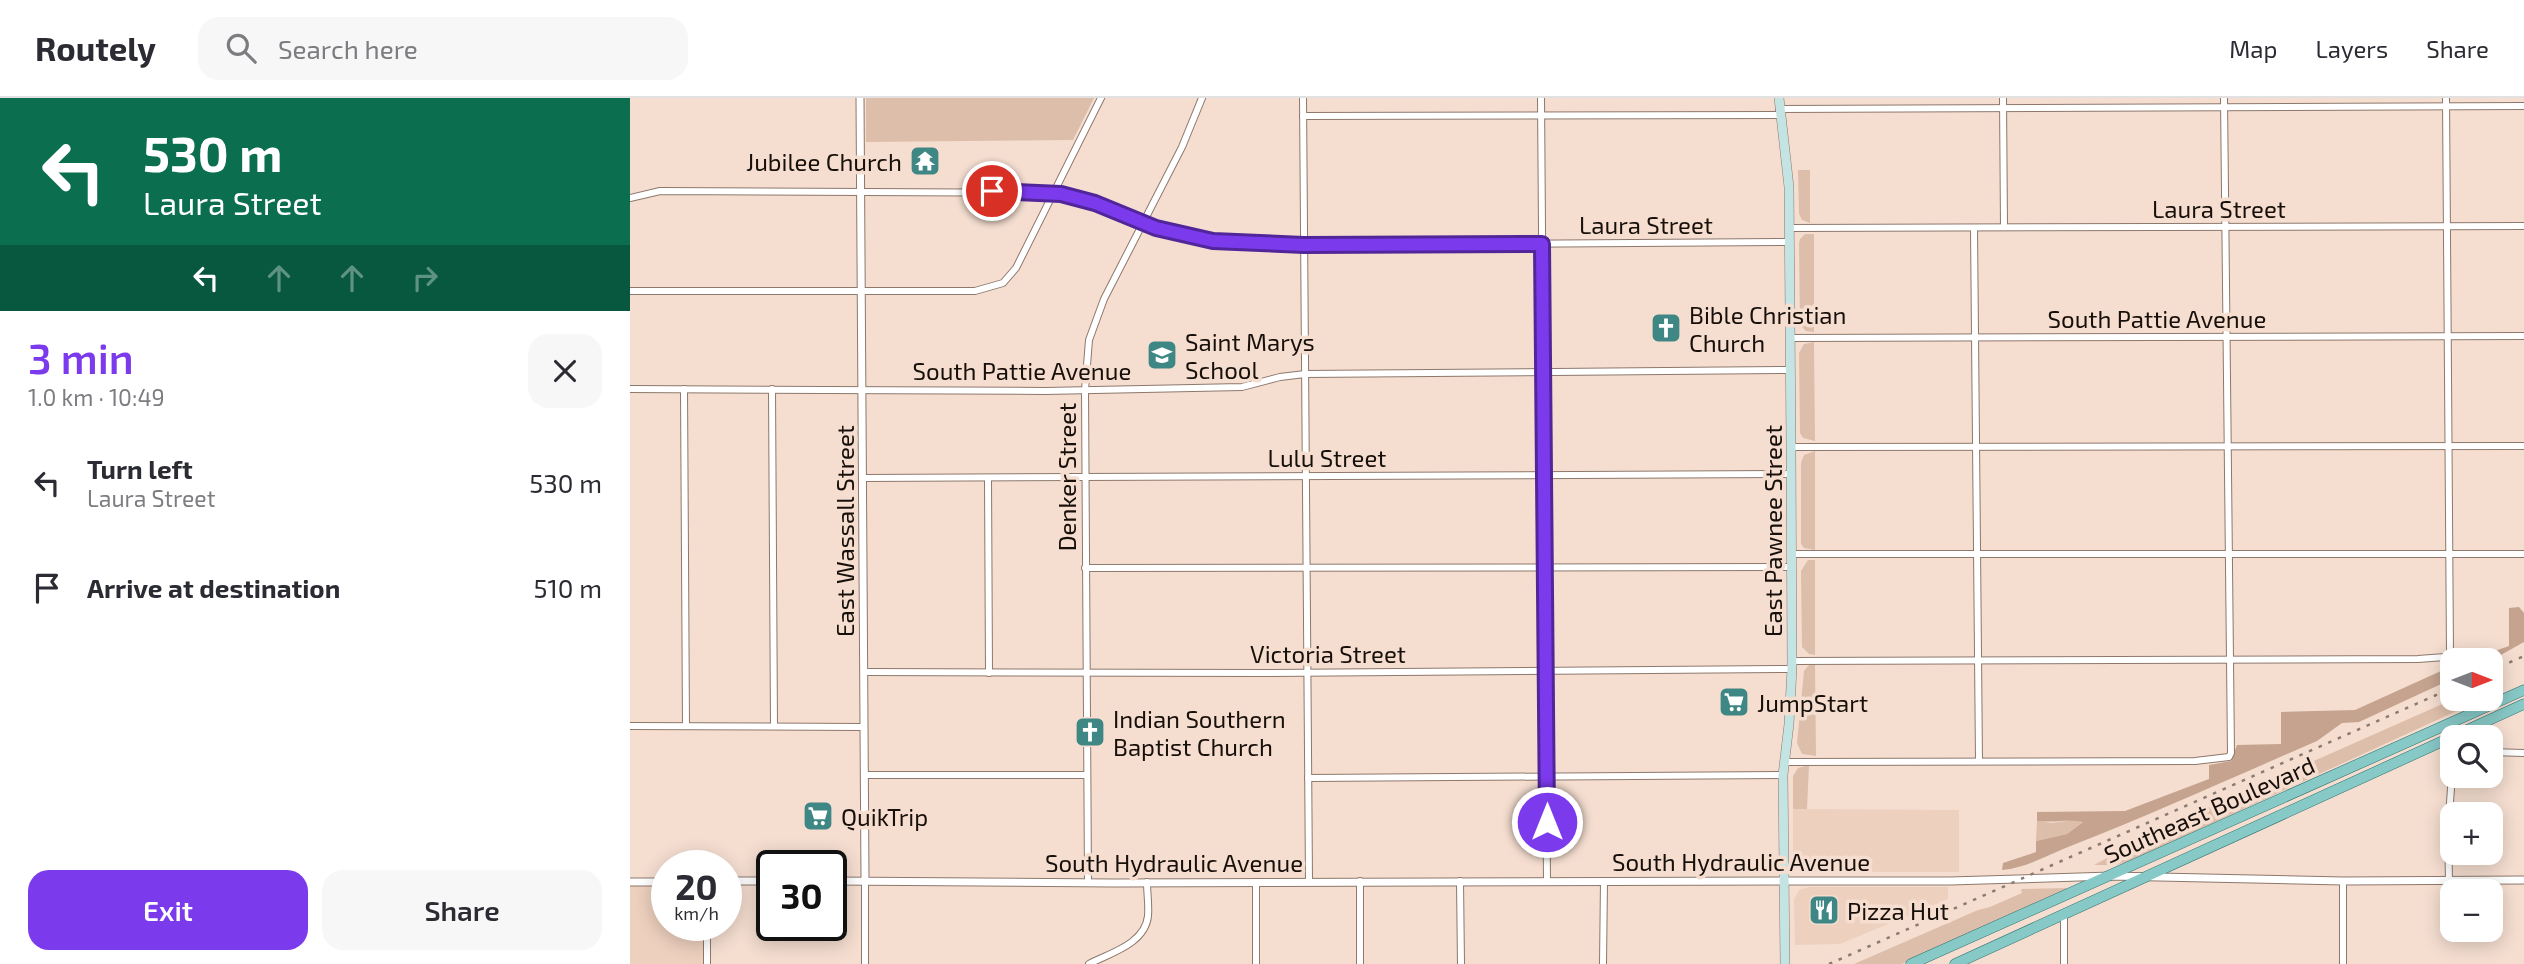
<!DOCTYPE html>
<html lang="en">
<head>
<meta charset="utf-8">
<style>
  :root { --surface:#fff; --page:#f7f7f7; --text:#2b2b33; --muted:#7c7c81; --line:#e1e1e2; --accent:#7c3aed }
  body { margin:0; font-family:"Exo 2",sans-serif; background:var(--page); color:var(--text); height:100vh; display:flex; flex-direction:column; font-size:26px; white-space:nowrap }
  * { box-sizing:border-box; margin:0 }
  p { font-size:23px; color:var(--muted) }
  .icon { flex:none; width:38px; height:38px; fill:none; stroke:currentColor; stroke-width:2; stroke-linecap:round; stroke-linejoin:round }
  .map { position:relative; flex:1; overflow:hidden }
  .side { display:flex; flex-direction:column; background:var(--surface); width:630px }
  .side>* { flex:none }
  .hud { background:#0b6e4f; color:#fff; overflow:hidden }
  .needle { width:46px; rotate:90deg }
  .controls { position:absolute; left:1810px; top:550px; display:grid; gap:14px }
  .controls a { display:grid; place-items:center; width:63px; height:63px; border-radius:14px; background:var(--surface); box-shadow:0 4px 18px #0003; font-size:35px }
  .speed { position:absolute; left:21px; top:752px; display:flex; gap:14px; font-size:35px; font-weight:700; text-align:center }
  .speed>* { display:grid; place-content:center; width:91px; height:91px; border-radius:50%; background:var(--surface); box-shadow:0 4px 18px #0003; line-height:1 }
  .speed small { font-size:18px; font-weight:400 }
  .speed .limit { border:4px solid #111; border-radius:10px; background:#fff; color:#111 }
  .pin { position:absolute; display:grid; place-items:center; width:60px; height:60px; color:#fff; margin:-30px; border:4px solid #fff; border-radius:50%; box-shadow:0 2px 7px #0007 }
  .me { position:absolute; width:77px; margin:-38px; rotate:0deg; stroke-linejoin:round; filter:drop-shadow(0 0 5px #0008) }
  .turn { display:flex; align-items:center; gap:24px; height:147px; padding:0 28px; font-size:32px }
  .turn .icon { width:91px; height:91px; stroke-width:2.5 }
  .turn b { display:block; font-size:49px; line-height:60px }
  .lanes { display:flex; align-items:center; height:66px; padding:0 28px; background:#0003; justify-content:center; gap:35px; direction:ltr }
  .lanes .off { opacity:.35 }
  .round { display:grid; place-items:center; flex:none; width:74px; height:74px; border-radius:21px; background:var(--page) }
  .headline { display:flex; align-items:center; justify-content:space-between; height:119px; padding:0 28px }
  h1 { font-size:42px; font-weight:600; line-height:52px; color:var(--accent) }
  .cta { display:flex; gap:14px; margin-top:auto; padding:14px 28px }
  .cta a { flex:1; height:80px; border-radius:21px; background:var(--accent); color:#fff; font-size:28px; font-weight:600; line-height:80px; text-align:center }
  .cta a+a { background:var(--page); color:var(--text) }
  ul { padding:0; list-style:none }
  li { display:flex; align-items:center; gap:21px; height:105px; padding:0 28px }
  li div { flex:1 }
  li b { display:block; font-size:26px }
  li em { font-style:normal }
  header { display:flex; align-items:center; gap:42px; box-sizing:border-box; height:98px; padding:0 35px; background:var(--surface); border-bottom:2px solid var(--line) }
  header strong { font-size:33px }
  nav { display:flex; gap:38px; margin-inline-start:auto; font-size:24px }
  .search { width:490px; height:63px; background:var(--page); display:flex; align-items:center; gap:18px; box-sizing:border-box; padding:0 24px; border-radius:21px; color:var(--muted); font-size:26px }
  main { display:flex; flex:1; min-height:0 }
  .map>svg:first-child { display:block }
</style>
</head>
<body>
<header>
<strong>Routely</strong>
<div class="search"><svg class="icon" aria-label="search" viewBox="0 0 24 24"><circle cx="10" cy="10" r="6"/><path d="M15 15l6 6"/></svg>Search here</div>
<nav><a>Map</a><a>Layers</a><a>Share</a></nav>
</header>
<main>
<section class="side">
<div class="hud">
<div class="turn"><svg class="icon" aria-label="left" viewBox="0 0 24 24"><path d="M17 20v-9H6M10 6l-5 5 5 5"/></svg><div><b>530 m</b>Laura Street</div></div>
<div class="lanes"><svg class="icon" aria-label="left" viewBox="0 0 24 24"><path d="M17 20v-9H6M10 6l-5 5 5 5"/></svg><svg class="icon off" aria-label="ahead" viewBox="0 0 24 24"><path d="M12 20V5M6 11l6-6 6 6"/></svg><svg class="icon off" aria-label="ahead" viewBox="0 0 24 24"><path d="M12 20V5M6 11l6-6 6 6"/></svg><svg class="icon off" aria-label="right" viewBox="0 0 24 24"><path d="M7 20v-9h11M14 6l5 5-5 5"/></svg></div>
</div>
<div class="headline"><div><h1>3 min</h1><p>1.0 km · 10:49</p></div><a class="round"><svg class="icon" aria-label="close" viewBox="0 0 24 24"><path d="M6 6l12 12M18 6L6 18"/></svg></a></div>
<ul>
<li><svg class="icon" aria-label="left" viewBox="0 0 24 24"><path d="M17 20v-9H6M10 6l-5 5 5 5"/></svg><div><b>Turn left</b><p>Laura Street</p></div><em>530 m</em></li>
<li><svg class="icon" aria-label="arrive" viewBox="0 0 24 24"><path d="M6 21V4h12l-3 4 3 4H6"/></svg><div><b>Arrive at destination</b></div><em>510 m</em></li>
</ul>
<div class="cta"><a>Exit</a><a>Share</a></div>
</section>
<div class="map">
<svg width="1894" height="866" viewBox="0 0 1894 866">
  <rect width="100%" height="100%" fill="#f5ded0"/>
  <g fill="#eed0be">
    <polygon points="1163,711 1329,712 1329,774 1172,774 1166,770 1163,764"/>
    <polygon points="0,783 37,783 37,828 77,828 77,866 0,866"/>
    <polygon points="1179,789 1318,789 1318,801 1210,846 1165,847 1164,801 1169,792"/>
  </g>
  <g fill="#ddbeab">
    <polygon points="236,0 464,0 443,42 236,44"/>
    <polygon points="1168,72 1180,72 1180,125 1172,122 1169,116"/>
    <polygon points="1175,136 1184,136 1184,234 1176,233 1170,227 1169,145 1170,141"/>
    <polygon points="1184,244 1185,343 1173,340 1170,335 1169,255 1174,246"/>
    <polygon points="1185,353 1185,452 1174,450 1171,446 1171,365 1174,357"/>
    <polygon points="1178,462 1185,462 1185,557 1179,556 1172,549 1171,473"/>
    <polygon points="1185,566 1186,658 1172,656 1167,645 1174,573 1179,567"/>
    <polygon points="1826,600 1855,600 1502,762 1487,767 1464,767 1537,728"/>
    <polygon points="1179,667 1177,711 1163,711 1163,678 1168,670"/>
    <polygon points="1443,722 1454,723 1437,736 1406,743 1407,723 1422,725"/>
    <polygon points="1436,790 1438,793 1272,866 1224,866 1348,812 1360,809 1392,795 1391,791"/>
  </g>
  <path fill="#c5a38f" d="M 1889,509 L 1894,515 L 1894,544 L 1860,563 L 1822,562 L 1822,581 L 1729,624 L 1712,625 L 1687,643 C 1606,678 1525,715 1443,747 C 1419,756 1397,770 1372,772 L 1373,765 L 1406,754 L 1406,743 L 1437,736 L 1453,724 C 1438,721 1423,725 1407,723 L 1407,714 L 1495,713 L 1579,681 L 1579,667 L 1601,663 L 1607,647 L 1651,646 L 1651,614 L 1725,612 L 1811,573 L 1811,566 L 1820,563 L 1826,555 L 1862,554 L 1879,548 L 1879,510 Z"/>
  <g fill="none" stroke-linecap="round" stroke-linejoin="round">
    <g stroke="#8d786c" stroke-width="8">
      <g id="minor">
        <polyline points="673,0 679,783"/>
        <polyline points="911,0 917,783"/>
        <polyline points="1373,0 1374,129"/>
        <polyline points="1149,11 1894,8"/>
        <polyline points="673,18 1150,17"/>
        <polyline points="0,100 30,93 424,95 465,105 526,130 583,143 674,147 1159,144"/>
        <polyline points="1159,130 1894,128"/>
        <polyline points="1344,130 1349,663"/>
        <polyline points="0,193 345,193 373,185 386,170 471,0"/>
        <polyline points="1160,240 1894,238"/>
        <polyline points="0,291 415,293 612,289 650,279 675,276 1160,272"/>
        <polyline points="54,291 56,628"/>
        <polyline points="142,291 144,628"/>
        <polyline points="1161,349 1894,348"/>
        <polyline points="233,380 1161,376"/>
        <polyline points="358,380 359,575"/>
        <polyline points="1161,456 1894,456"/>
        <polyline points="455,470 1161,469"/>
        <polyline points="1162,563 1788,561 1815,559 1820,555 1816,0"/>
        <polyline points="234,574 638,575 1162,571"/>
        <polyline points="0,628 234,629"/>
        <polyline points="1860,654 1894,655"/>
        <polyline points="1154,664 1565,663 1599,659 1601,655 1594,0"/>
        <polyline points="235,677 456,677"/>
        <polyline points="678,680 1153,677"/>
        <polyline points="235,782 235,866"/>
        <polyline points="830,783 831,866"/>
        <polyline points="1713,783 1713,866"/>
        <polyline points="1819,783 1818,731 1822,677"/>
        <polyline points="458,784 455,292 459,242 474,201 552,49 572,0"/>
        <polyline points="1434,817 1434,866"/>
        <polyline points="77,828 77,866"/>
        <path d="M 459,866 C 480,855 515,846 518,818 C 519,807 517,795 517,784"/>
        <polyline points="626,866 626,784"/>
        <polyline points="730,866 730,783"/>
        <polyline points="973,866 974,783"/>
      </g>
    </g>
    <g stroke="#8d786c" stroke-width="9">
      <g id="tertiary">
        <polyline points="230,0 235,782"/>
        <polyline points="96,783 142,783"/>
        <polyline points="201,783 484,785 1153,783 1320,783 1481,778 1713,783 1894,782"/>
        <polyline points="0,784 37,784"/>
      </g>
    </g>
    <g stroke="#8d786c" stroke-width="10">
      <polyline id="secondary" points="1149,0 1159,89 1161,349 1162,571 1159,626 1153,677 1155,866"/>
    </g>
    <g stroke="#2c706d" stroke-width="11">
      <g id="primary">
        <polyline points="1281,866 1894,592"/>
        <polyline points="1325,866 1894,606"/>
      </g>
    </g>
    <use href="#minor" stroke="#fff" stroke-width="6"/>
    <use href="#tertiary" stroke="#fff" stroke-width="7"/>
    <use href="#secondary" stroke="#c3e4e3" stroke-width="9"/>
    <use href="#primary" stroke="#87c9c7" stroke-width="10"/>
    <g stroke="#8b7b71" stroke-width="2.5" stroke-dasharray="3.5 7" stroke-linecap="butt">
      <polyline points="1860,573 1894,558"/>
      <polyline points="1199,866 1822,590"/>
    </g>
  </g>
  <g fill="none" stroke-linecap="round" stroke-linejoin="round">
    <g stroke="#51269a" stroke-width="18">
      <polyline id="route" points="362,93 431,96 465,105 526,130 583,143 674,147 912,146 917,724"/>
    </g>
    <use href="#route" stroke="#7c3aed" stroke-width="12"/>
  </g>
  <defs>
    <g id="temple-square" transform="scale(1.575)"><rect x="-9" y="-9" width="18" height="18" rx="4" fill="#3f8784" stroke="#f5ded0"/><path d="M0-6L5-2H3V0L6.5 2.5H4V6H1.5V3h-3V6H-4V2.5H-6.5L-3 0V-2H-5Z" fill="#fff"/></g>
    <g id="church-square" transform="scale(1.575)"><rect x="-9" y="-9" width="18" height="18" rx="4" fill="#3f8784" stroke="#f5ded0"/><path d="M-1.2-6h2.4v3.5h3.3v2.4h-3.3V6h-2.4V-.1h-3.3v-2.4h3.3Z" fill="#fff"/></g>
    <g id="school-square" transform="scale(1.575)"><rect x="-9" y="-9" width="18" height="18" rx="4" fill="#3f8784" stroke="#f5ded0"/><path d="M0-5L7-2L0 1L-7-2ZM-4 1L0 2.5L4 1V4Q0 6-4 4Z" fill="#fff"/></g>
    <g id="supermarket-square" transform="scale(1.575)"><rect x="-9" y="-9" width="18" height="18" rx="4" fill="#3f8784" stroke="#f5ded0"/><path d="M-6-5.5h2.5l.6 2H6L4.5 2H-2.5L-4.4-4H-6ZM-1.5 3.2a1.3 1.3 0 1 0 .1 0ZM3 3.2a1.3 1.3 0 1 0 .1 0Z" fill="#fff"/></g>
    <g id="restaurant-square" transform="scale(1.575)"><rect x="-9" y="-9" width="18" height="18" rx="4" fill="#3f8784" stroke="#f5ded0"/><path d="M-5-6h1v4h1v-4h1v4h1v-4h1v5L-1.5 .5V6h-2V.5L-5-1ZM5-6V6H3V1.5H1.5Q1.5-4 5-6Z" fill="#fff"/></g>
  </defs>
  <g fill-rule="evenodd">
    <use href="#temple-square" x="295" y="63"/>
    <use href="#church-square" x="1036" y="230"/>
    <use href="#school-square" x="532" y="257"/>
    <use href="#supermarket-square" x="1104" y="604"/>
    <use href="#church-square" x="460" y="634"/>
    <use href="#supermarket-square" x="188" y="718"/>
    <use href="#restaurant-square" x="1194" y="812"/>
  </g>
  <g text-anchor="middle" dominant-baseline="central" stroke-width="7" stroke-linejoin="round" paint-order="stroke">
    <g font-size="24" fill="#170f0a" stroke="#f5ded0" text-anchor="start">
      <text x="272" y="63" text-anchor="end">Jubilee Church</text>
      <text x="1059" y="216">Bible Christian<tspan x="1059" dy="28">Church</tspan></text>
      <text x="555" y="243">Saint Marys<tspan x="555" dy="28">School</tspan></text>
      <text x="1127" y="604">JumpStart</text>
      <text x="483" y="620">Indian Southern<tspan x="483" dy="28">Baptist Church</tspan></text>
      <text x="211" y="718">QuikTrip</text>
      <text x="1217" y="812">Pizza Hut</text>
    </g>
    <g font-size="24" fill="#170f0a" stroke="#f5ded0">
      <text x="1589" y="110">Laura Street</text>
      <text x="1016" y="126">Laura Street</text>
      <text x="1527" y="220">South Pattie Avenue</text>
      <text x="392" y="272">South Pattie Avenue</text>
      <text x="697" y="359">Lulu Street</text>
      <text transform="translate(436 379) rotate(-90)">Denker Street</text>
      <text transform="translate(214 433) rotate(-90)">East Wassall Street</text>
      <text transform="translate(1142 433) rotate(-90)">East Pawnee Street</text>
      <text x="698" y="555">Victoria Street</text>
      <text transform="translate(1579 711) rotate(-24)">Southeast Boulevard</text>
      <text x="1111" y="763">South Hydraulic Avenue</text>
      <text x="544" y="764">South Hydraulic Avenue</text>
    </g>
  </g>
</svg>
<div class="controls">
<a><svg class="needle" viewBox="-14 -14 28 28"><path d="M0-13l5 13h-10z" fill="#e53935"/><path d="M0 13l5-13h-10z" fill="#7c7c81"/></svg></a>
<a><svg class="icon" aria-label="search" viewBox="0 0 24 24"><circle cx="10" cy="10" r="6"/><path d="M15 15l6 6"/></svg></a>
<a>+</a>
<a>−</a>
</div>
<div class="speed"><div>20<small>km/h</small></div><div class="limit">30</div></div>
<div class="pin" style="left:362px;top:93px;background:#d93025"><svg class="icon" aria-label="arrive" viewBox="0 0 24 24"><path d="M6 21V4h12l-3 4 3 4H6"/></svg></div>
<svg class="me" style="left:917px;top:724px" viewBox="-20 -20 40 40"><circle r="17" fill="#7c3aed" stroke="#fff" stroke-width="3"/><path d="M0-11L8 9 0 5-8 9z" fill="#fff"/></svg>
</div>
</main>
</body>
</html>
